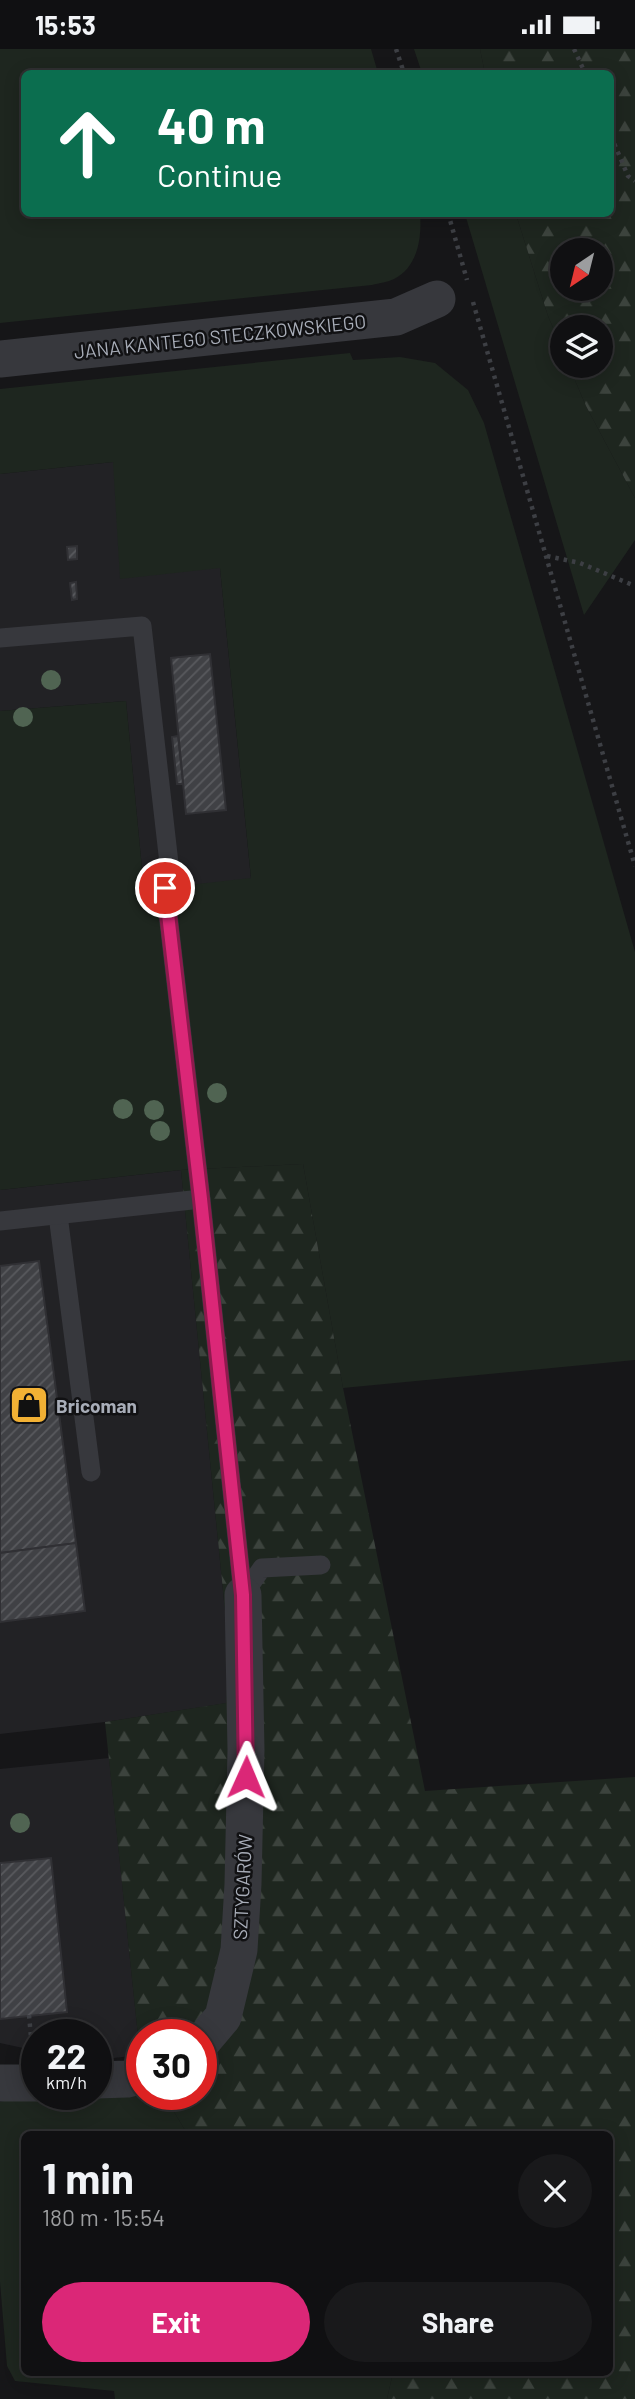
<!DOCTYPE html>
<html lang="en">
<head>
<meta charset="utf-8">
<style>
  :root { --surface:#101012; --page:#19191b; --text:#f1f3f6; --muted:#9c9d9f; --line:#303032; --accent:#db2777 }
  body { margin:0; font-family:Barlow,sans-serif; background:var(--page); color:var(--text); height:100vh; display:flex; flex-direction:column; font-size:26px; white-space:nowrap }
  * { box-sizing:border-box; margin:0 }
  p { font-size:23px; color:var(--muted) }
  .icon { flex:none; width:38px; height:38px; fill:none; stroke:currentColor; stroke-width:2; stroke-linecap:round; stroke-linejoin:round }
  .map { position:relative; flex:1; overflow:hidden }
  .details { position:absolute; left:21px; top:2082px; width:592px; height:245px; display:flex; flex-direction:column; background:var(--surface); border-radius:10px; box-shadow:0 4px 18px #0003,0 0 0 2px var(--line) }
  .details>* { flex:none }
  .hud { position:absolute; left:21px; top:21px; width:593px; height:147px; border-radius:10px; box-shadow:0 4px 18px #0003,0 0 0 2px var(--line); background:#0b6e4f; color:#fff; overflow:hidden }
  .needle { width:46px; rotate:215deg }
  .buttons { position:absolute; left:550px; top:189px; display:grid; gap:14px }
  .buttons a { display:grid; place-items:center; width:63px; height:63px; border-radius:50%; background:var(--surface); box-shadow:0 4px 18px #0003,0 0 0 2px var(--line); font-size:35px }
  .speed { position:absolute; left:21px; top:1970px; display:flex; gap:14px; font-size:35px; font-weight:700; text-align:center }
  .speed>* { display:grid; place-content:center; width:91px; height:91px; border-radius:50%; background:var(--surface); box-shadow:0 4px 18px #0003,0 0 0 2px var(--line); line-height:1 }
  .speed small { font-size:18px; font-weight:400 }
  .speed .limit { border:10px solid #d22; background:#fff; color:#111 }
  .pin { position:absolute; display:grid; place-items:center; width:60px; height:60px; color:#fff; margin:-30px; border:4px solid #fff; border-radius:50%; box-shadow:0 2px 7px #0007 }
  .me { position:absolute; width:77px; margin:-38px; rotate:1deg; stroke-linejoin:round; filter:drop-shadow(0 0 5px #0008) }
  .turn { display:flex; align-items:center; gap:24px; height:147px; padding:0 21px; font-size:32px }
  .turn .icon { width:91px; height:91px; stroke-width:2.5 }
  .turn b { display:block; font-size:49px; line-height:60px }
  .round { display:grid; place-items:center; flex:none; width:74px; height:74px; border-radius:37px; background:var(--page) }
  .head { display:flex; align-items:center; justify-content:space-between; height:119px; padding:0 21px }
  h1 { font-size:42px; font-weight:700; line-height:52px }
  .cta { display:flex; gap:14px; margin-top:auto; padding:14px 21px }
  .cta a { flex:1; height:80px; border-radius:42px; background:var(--accent); color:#fff; font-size:28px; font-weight:700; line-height:80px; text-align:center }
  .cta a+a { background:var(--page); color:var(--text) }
  .status { display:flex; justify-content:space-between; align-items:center; height:49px; padding:0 35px; background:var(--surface); direction:ltr }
  .status svg { height:19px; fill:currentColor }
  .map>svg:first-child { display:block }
</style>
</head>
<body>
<div class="status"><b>15:53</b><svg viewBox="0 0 49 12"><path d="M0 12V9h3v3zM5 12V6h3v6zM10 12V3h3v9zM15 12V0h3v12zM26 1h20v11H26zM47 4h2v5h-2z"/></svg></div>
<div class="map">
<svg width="635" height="2350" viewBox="0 0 635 2350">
  <defs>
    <pattern id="forest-firs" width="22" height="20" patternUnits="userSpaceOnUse" patternTransform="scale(1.75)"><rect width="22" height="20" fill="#1e261f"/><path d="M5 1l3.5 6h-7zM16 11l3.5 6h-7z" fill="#3c433d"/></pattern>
    <pattern id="building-hatch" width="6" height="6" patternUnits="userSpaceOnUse" patternTransform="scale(1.75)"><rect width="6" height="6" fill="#404145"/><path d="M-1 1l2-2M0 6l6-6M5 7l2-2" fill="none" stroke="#595a5e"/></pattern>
  </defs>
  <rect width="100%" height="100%" fill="#161618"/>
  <g fill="#222225">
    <polygon points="113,413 220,519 251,830 144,841 126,652 0,662 0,425"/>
    <polygon points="181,1121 229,1602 227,1654 105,1673 0,1685 0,1141"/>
    <polygon points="109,1709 140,2006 96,2011 96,1986 37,1986 37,2002 0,1994 0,1720"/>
  </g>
  <g fill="#1e261f">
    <path d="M 0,0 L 371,0 L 378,24 L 24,24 L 24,164 L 420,165 C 422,188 418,218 394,230 C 388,233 379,234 372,236 L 0,274 Z"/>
    <polygon points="414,0 480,0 485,24 422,24"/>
    <polygon points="465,165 516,165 548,267 562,299 562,317 569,317 586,357 635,449 635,491 584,566"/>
    <polygon points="350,304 353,311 400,308 435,314 468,341 484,374 635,903 635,1311 343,1339 303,1115 181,1121 0,1141 0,662 126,652 144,841 251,829 220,519 120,530 113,413 0,425 0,340"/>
    <polygon points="140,2006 142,2046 164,2046 188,2086 24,2086 24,2324 393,2324 387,2350 115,2350 114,2342 15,2332 7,2317 0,2233 0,2053 14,2049 96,2046 132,2041"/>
  </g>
  <g fill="url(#forest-firs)" fill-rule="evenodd">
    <path d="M 480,0 L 635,0 L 635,449 L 586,357 L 569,317 L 600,317 L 600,278 L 562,278 L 562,299 L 548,267 L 516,165 L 611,164 L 611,24 L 485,24 ZM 562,201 L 600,201 L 600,240 L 562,240 Z"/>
    <polygon points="303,1115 343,1339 425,1742 635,1728 635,2350 387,2350 393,2324 609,2324 609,2086 188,2086 164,2046 201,2046 201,1986 142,1986 142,2009 140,2006 105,1673 226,1654 229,1602 181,1121"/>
  </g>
  <g fill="url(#building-hatch)" stroke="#303034" stroke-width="2">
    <polygon points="77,497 77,510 68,511 67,498"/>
    <polygon points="76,533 77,550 72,551 70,534"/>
    <polygon points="210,605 226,761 186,765 171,609"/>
    <polygon points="178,687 183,735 177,735 172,688"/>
    <polygon points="39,1212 76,1494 0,1504 0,1217"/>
    <polygon points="76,1494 85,1562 0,1573 0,1504"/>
    <polygon points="51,1809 67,1963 0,1970 0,1814"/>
  </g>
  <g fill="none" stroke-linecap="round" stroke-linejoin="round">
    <g stroke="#3d3f44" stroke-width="4.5" stroke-dasharray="3.5 5" stroke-linecap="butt">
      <polyline points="396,0 404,24"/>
      <polyline points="574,0 585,24"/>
      <polyline points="611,87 628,127 635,132"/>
      <polyline points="448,164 467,231"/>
      <polyline points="473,253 635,817"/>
      <polyline points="547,507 580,514 635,537"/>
      <polyline points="29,1966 31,1988"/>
    </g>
    <g stroke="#37383d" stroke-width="19">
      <polyline points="0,589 142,577 170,823"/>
      <polyline points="165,839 201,1150 243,1546"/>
      <polyline points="58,1166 91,1423"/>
      <polyline points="0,1172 201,1150"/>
      <polyline points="243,1546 262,1519 321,1516"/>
    </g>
    <g stroke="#37383d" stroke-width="37">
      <polyline points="0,310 396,268 437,250"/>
      <polyline points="201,1994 223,1968 239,1901 243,1835 246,1701 243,1546"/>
      <polyline points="96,2031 127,2030 142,2026"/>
      <polyline points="0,2034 37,2034"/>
    </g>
  </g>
  <g fill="#506452">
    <circle cx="51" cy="631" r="10"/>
    <circle cx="23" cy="668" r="10"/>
    <circle cx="217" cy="1044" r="10"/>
    <circle cx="123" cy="1060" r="10"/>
    <circle cx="154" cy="1061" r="10"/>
    <circle cx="160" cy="1082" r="10"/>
    <circle cx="20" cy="1774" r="10"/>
  </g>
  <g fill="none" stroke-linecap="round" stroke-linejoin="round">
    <g stroke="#8e194d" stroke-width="18">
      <polyline id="route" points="165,839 201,1150 243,1546 246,1728"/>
    </g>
    <use href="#route" stroke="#db2777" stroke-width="12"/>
  </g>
  <defs>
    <g id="shop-square" transform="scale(2.0125)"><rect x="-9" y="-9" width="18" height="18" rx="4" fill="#f2b134" stroke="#111113"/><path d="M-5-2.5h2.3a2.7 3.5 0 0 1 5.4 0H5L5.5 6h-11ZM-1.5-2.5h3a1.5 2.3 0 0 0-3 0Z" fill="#111"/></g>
  </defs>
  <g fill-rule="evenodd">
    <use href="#shop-square" x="29" y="1356"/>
  </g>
  <g text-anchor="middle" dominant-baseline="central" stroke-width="5" stroke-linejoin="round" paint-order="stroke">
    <g font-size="19" fill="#a8adb8" stroke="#111113">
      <text transform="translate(220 287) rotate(-6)">JANA KANTEGO STECZKOWSKIEGO</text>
      <text transform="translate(242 1838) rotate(-87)">SZTYGARÓW</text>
    </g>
    <g font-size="19" font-weight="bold" fill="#a8adb8" stroke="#111113" text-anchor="start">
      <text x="56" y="1356">Bricoman</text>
    </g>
  </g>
</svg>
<div class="buttons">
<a><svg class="needle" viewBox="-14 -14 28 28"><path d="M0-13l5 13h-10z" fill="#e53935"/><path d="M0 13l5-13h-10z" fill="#9c9d9f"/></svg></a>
<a><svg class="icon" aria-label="layers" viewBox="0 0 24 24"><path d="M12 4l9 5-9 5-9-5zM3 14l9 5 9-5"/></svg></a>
</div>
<div class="speed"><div>22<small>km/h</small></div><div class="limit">30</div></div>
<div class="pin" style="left:165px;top:839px;background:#d93025"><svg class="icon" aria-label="arrive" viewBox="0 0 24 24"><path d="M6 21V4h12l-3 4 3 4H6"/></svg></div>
<svg class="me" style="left:246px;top:1728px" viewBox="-20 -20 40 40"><path d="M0-17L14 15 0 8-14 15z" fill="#db2777" stroke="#fff" stroke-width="4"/></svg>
<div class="hud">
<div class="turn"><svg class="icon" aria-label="ahead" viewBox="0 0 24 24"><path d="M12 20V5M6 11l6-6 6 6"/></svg><div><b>40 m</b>Continue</div></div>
</div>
<section class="details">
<div class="head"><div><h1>1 min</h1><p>180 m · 15:54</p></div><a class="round"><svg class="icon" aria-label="close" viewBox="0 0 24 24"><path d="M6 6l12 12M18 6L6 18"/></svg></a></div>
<div class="cta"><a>Exit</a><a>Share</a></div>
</section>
</div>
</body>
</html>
